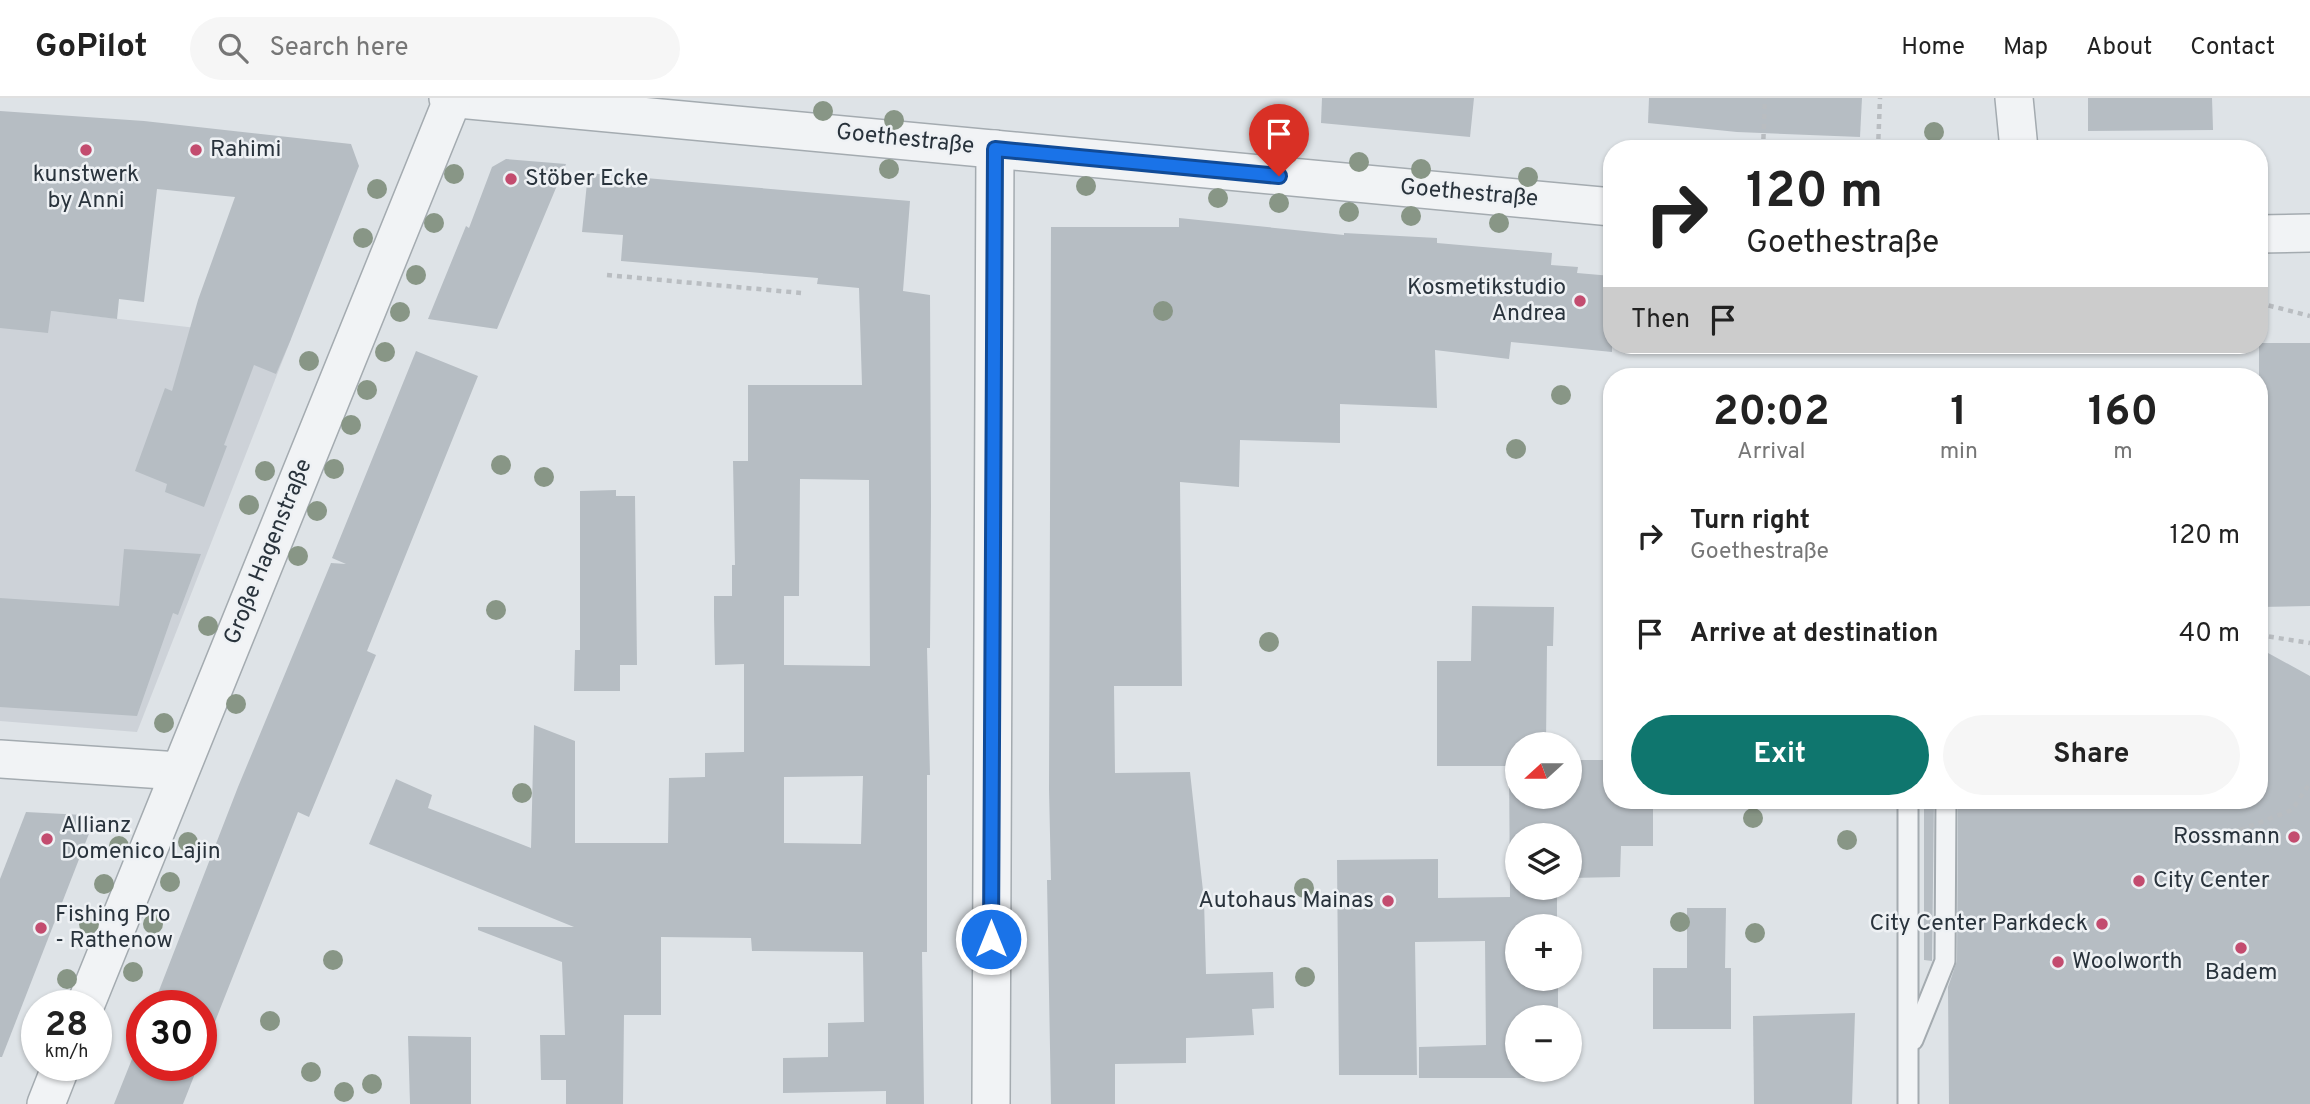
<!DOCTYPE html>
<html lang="en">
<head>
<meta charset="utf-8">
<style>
  :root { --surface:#fff; --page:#f6f6f6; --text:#222; --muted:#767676; --line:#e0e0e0; --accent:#0f766e }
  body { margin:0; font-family:Overpass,sans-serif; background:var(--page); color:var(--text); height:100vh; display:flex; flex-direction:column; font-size:26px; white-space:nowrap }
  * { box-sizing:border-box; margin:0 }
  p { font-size:23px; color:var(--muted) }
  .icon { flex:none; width:38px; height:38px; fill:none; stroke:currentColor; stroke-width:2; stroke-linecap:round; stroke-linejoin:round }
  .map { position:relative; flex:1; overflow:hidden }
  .panel { position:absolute; left:1603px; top:270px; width:665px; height:441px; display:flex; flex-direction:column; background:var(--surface); border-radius:28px; box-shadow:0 2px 5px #0004 }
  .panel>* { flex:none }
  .banner { position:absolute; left:1603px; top:42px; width:665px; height:214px; border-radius:28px; box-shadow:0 2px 5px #0004; background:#fff; color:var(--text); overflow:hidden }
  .needle { width:46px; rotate:249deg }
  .tools { position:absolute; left:1505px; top:634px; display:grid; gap:14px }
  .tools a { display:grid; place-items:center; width:77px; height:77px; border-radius:50%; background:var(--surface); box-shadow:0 2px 5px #0004; font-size:35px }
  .speed { position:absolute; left:21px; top:892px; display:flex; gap:14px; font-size:35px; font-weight:700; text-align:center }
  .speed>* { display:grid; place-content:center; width:91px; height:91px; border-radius:50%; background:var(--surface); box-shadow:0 2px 5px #0004; line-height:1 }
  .speed small { font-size:18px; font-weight:400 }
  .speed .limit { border:10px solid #d22; background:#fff; color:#111 }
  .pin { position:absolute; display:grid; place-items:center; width:60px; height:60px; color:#fff; margin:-72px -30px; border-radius:50% 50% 50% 0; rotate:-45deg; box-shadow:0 0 7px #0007 }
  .pin .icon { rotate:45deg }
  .me { position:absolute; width:77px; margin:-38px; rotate:0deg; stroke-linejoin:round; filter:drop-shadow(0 0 5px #0008) }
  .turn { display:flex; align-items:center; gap:24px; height:147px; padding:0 28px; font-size:32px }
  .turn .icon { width:91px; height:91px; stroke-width:2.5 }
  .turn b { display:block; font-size:49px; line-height:60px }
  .then { display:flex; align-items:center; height:66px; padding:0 28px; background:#0003; gap:14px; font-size:26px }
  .eta { display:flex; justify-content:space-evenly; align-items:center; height:119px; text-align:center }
  .eta b { font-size:42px; font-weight:700; line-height:49px }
  .button { display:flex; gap:14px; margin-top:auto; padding:14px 28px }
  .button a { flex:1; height:80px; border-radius:42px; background:var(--accent); color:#fff; font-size:28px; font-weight:700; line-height:80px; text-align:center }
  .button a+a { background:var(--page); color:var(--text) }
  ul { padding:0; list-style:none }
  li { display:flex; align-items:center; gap:21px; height:98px; padding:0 28px }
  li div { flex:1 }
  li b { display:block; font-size:26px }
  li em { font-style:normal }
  header { display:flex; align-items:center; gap:42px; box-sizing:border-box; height:98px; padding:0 35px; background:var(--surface); border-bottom:2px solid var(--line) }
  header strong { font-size:33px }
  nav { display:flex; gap:38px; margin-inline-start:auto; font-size:24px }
  .search { width:490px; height:63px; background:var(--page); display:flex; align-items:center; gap:18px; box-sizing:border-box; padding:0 24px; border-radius:38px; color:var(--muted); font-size:26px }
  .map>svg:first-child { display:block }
</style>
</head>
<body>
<header>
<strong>GoPilot</strong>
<div class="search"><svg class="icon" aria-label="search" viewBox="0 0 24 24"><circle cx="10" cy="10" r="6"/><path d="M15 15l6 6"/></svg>Search here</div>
<nav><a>Home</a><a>Map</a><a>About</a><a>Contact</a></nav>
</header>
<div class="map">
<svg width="2310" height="1006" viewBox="0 0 2310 1006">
  <rect width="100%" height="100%" fill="#dee3e7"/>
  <polygon fill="#cdd2d8" points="0,207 291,241 137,634 0,623"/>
  <g fill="#b6bdc3" fill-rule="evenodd">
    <polygon points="1322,0 1474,0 1470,39 1321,25"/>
    <polygon points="1649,0 1862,0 1860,39 1737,34 1648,25"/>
    <polygon points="2088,0 2212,0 2213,32 2088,33"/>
    <polygon points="0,13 144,23 351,46 359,68 291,241 276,276 254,267 224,347 227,348 204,409 165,394 167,386 135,373 165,290 172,293 198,202 235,99 157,91 144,204 119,201 117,221 51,213 48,235 0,230"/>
    <polygon points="506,61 566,66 497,231 428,221 466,128 469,130 492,69"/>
    <path d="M 588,75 L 910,103 L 903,193 L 930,197 L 931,409 L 930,550 L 927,550 L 930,677 L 927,677 L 927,854 L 922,854 L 924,1006 L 886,1006 L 886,993 L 783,995 L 783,960 L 828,959 L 828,925 L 864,924 L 863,854 L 752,853 L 751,840 L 661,839 L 661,917 L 624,917 L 623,1006 L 566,1006 L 566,982 L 541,982 L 540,937 L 565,937 L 562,864 L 478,832 L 478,829 L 574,829 L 369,746 L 396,681 L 432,697 L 428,710 L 531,750 L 534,627 L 575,643 L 575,745 L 668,745 L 669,680 L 705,679 L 705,655 L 744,654 L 744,566 L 715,567 L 714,518 L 714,498 L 732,498 L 732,467 L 735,467 L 733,363 L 748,363 L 748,287 L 862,287 L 859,190 L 817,186 L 818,180 L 621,163 L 623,137 L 582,134 ZM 800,381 L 869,382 L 870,568 L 784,567 L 784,498 L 799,498 ZM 863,678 L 861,746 L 784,745 L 784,679 Z"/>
    <polygon points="1179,120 1344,137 1344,135 1437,140 1437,145 1552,155 1551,167 1578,169 1577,175 1612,178 1612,254 1511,244 1509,261 1435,252 1437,310 1340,306 1340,345 1240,342 1239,389 1180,384 1182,588 1114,588 1115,675 1190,674 1204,802 1206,876 1273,874 1274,910 1252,911 1254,937 1186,940 1186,965 1115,966 1115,1006 1051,1006 1047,782 1051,782 1049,691 1051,129 1179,129"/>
    <polygon points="2259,245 2310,245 2310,508 2259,509"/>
    <polygon points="416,253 478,278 367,553 376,557 309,719 298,714 201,959 201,908 153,908 238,689 331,465 346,466 332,460"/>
    <polygon points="616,392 616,398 635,398 637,567 620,567 620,593 574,593 575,552 580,552 580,393"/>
    <polygon points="124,451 201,456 178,517 173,515 137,618 0,609 0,500 119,508"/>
    <polygon points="1472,508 1554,509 1553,548 1547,548 1546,646 1517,646 1517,698 1570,698 1570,662 1612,662 1612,702 1653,702 1653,748 1621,748 1620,779 1570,780 1570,737 1517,737 1517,789 1557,789 1557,828 1517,828 1517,880 1558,880 1558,919 1517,919 1517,971 1547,971 1547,980 1419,980 1419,949 1486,947 1485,843 1415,844 1417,977 1339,977 1337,762 1438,761 1438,800 1510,799 1509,668 1437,668 1437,563 1471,563"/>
    <polygon points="2259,550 2310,578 2310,1006 1949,1006 1948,889 1957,863 1958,702 2259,702"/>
    <polygon points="1924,702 1934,702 1932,863 1924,862"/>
    <polygon points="26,714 83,717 90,733 2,959 0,959 0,781"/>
    <polygon points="1687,810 1726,810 1725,870 1731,870 1731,931 1653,931 1653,870 1687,870"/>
    <polygon points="1855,915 1852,1006 1754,1006 1753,918"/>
    <polygon points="142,936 142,968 198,968 183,1006 114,1006"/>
    <polygon points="408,938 471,939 471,1006 410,1006"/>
  </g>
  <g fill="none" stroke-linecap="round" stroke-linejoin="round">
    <g stroke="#a4abb0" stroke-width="23">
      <g id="lane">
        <polyline points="1908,702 1908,1006"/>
        <polyline points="1913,942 1945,863 1946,702"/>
      </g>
    </g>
    <g stroke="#a4abb0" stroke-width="40">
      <g id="street">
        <polyline points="448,0 1612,109"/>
        <polyline points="2014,0 2019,51"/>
        <polyline points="2259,136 2310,135"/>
        <polyline points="0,661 179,673"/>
        <polyline points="85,908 453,0"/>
        <polyline points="46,1006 61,968"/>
        <polyline points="991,1006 995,51"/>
      </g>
    </g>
    <g stroke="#b9bdc1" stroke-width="4.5" stroke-dasharray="5 5" stroke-linecap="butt">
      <polyline points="1763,51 1765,0"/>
      <polyline points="1878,51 1880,0"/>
      <polyline points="607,177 801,195"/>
      <polyline points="2259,205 2310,218"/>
      <polyline points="2259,537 2310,545"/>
      <polyline points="2240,732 2292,712 2310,685"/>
    </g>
    <use href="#lane" stroke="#f1f3f5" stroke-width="19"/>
    <use href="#street" stroke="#f1f3f5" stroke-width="37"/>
  </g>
  <g fill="#889686">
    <circle cx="823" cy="13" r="10"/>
    <circle cx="894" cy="22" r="10"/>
    <circle cx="1934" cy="34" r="10"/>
    <circle cx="1288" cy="56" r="10"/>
    <circle cx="1359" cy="64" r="10"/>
    <circle cx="889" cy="71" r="10"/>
    <circle cx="1421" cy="71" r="10"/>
    <circle cx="454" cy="76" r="10"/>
    <circle cx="1528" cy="79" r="10"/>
    <circle cx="1086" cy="88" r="10"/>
    <circle cx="377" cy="91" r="10"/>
    <circle cx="1218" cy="100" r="10"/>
    <circle cx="1279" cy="105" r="10"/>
    <circle cx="1349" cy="114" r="10"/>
    <circle cx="1411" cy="118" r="10"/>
    <circle cx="434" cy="125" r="10"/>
    <circle cx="1499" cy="125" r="10"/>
    <circle cx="363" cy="140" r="10"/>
    <circle cx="416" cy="177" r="10"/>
    <circle cx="1163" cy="213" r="10"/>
    <circle cx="400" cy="214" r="10"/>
    <circle cx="385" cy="254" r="10"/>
    <circle cx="309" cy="263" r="10"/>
    <circle cx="367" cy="292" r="10"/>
    <circle cx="1561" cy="297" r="10"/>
    <circle cx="351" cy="327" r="10"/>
    <circle cx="1516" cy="351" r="10"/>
    <circle cx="501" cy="367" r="10"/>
    <circle cx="334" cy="371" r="10"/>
    <circle cx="265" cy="373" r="10"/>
    <circle cx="544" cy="379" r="10"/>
    <circle cx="249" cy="407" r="10"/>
    <circle cx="317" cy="413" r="10"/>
    <circle cx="298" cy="458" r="10"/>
    <circle cx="496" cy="512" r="10"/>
    <circle cx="208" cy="528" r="10"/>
    <circle cx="1269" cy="544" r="10"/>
    <circle cx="236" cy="606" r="10"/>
    <circle cx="164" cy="625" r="10"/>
    <circle cx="522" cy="695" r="10"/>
    <circle cx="1753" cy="720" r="10"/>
    <circle cx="1847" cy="742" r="10"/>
    <circle cx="188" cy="744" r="10"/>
    <circle cx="119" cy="748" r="10"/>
    <circle cx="170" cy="784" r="10"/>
    <circle cx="104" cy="786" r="10"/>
    <circle cx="1304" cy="790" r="10"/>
    <circle cx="1680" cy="824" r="10"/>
    <circle cx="89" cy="826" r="10"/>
    <circle cx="153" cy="826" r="10"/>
    <circle cx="1755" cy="835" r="10"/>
    <circle cx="333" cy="862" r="10"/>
    <circle cx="133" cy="874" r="10"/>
    <circle cx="1305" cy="879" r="10"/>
    <circle cx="67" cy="881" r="10"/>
    <circle cx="270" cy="923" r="10"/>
    <circle cx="311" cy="974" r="10"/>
    <circle cx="372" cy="986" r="10"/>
    <circle cx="344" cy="994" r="10"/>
  </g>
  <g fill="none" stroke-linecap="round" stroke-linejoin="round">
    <g stroke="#114b97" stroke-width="18">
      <polyline id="route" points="991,841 995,51 1279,78"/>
    </g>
    <use href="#route" stroke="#1a73e8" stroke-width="12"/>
  </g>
  <g fill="#c34c6f" stroke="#eef1f4" stroke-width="2.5">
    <circle cx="86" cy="52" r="7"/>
    <circle cx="196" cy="52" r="7"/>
    <circle cx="511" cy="81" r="7"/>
    <circle cx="1580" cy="203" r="7"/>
    <circle cx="2294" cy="739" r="7"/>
    <circle cx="47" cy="741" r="7"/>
    <circle cx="2139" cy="783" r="7"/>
    <circle cx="1388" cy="803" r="7"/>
    <circle cx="2102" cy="826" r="7"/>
    <circle cx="41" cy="830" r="7"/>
    <circle cx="2241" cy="850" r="7"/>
    <circle cx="2058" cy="864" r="7"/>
  </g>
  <g text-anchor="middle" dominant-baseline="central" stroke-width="5" stroke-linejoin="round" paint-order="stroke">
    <g font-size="23" fill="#29333c" stroke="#eef1f4">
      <text transform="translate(905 42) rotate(6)">Goethestraße</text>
      <text transform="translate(1469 96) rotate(5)">Goethestraße</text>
      <text transform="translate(269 454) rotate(-68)">Große Hagenstraße</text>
    </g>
    <g font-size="23" fill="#29333c" stroke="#eef1f4" text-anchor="start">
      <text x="210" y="52">Rahimi</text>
      <text x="86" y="77" text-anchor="middle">kunstwerk<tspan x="86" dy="26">by Anni</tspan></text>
      <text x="525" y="81">Stöber Ecke</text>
      <text x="1566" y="190" text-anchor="end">Kosmetikstudio<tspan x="1566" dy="26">Andrea</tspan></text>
      <text x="61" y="728">Allianz<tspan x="61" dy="26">Domenico Lajin</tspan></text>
      <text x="2280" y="739" text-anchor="end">Rossmann</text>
      <text x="2153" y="783">City Center</text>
      <text x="1374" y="803" text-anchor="end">Autohaus Mainas</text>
      <text x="55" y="817">Fishing Pro<tspan x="55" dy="26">- Rathenow</tspan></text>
      <text x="2088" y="826" text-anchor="end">City Center Parkdeck</text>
      <text x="2072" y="864">Woolworth</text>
      <text x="2241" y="875" text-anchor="middle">Badem</text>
    </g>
  </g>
</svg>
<div class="tools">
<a><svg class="needle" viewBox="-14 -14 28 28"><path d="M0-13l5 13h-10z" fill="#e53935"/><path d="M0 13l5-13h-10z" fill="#767676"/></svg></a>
<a><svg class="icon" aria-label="layers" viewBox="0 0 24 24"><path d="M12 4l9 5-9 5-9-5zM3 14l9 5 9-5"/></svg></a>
<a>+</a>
<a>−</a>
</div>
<div class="speed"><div>28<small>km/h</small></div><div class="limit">30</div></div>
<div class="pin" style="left:1279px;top:78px;background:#d93025"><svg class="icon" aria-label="arrive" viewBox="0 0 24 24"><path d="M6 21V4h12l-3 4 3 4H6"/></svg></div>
<svg class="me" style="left:991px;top:841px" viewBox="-20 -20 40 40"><circle r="17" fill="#1a73e8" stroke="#fff" stroke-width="3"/><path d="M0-11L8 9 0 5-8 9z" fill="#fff"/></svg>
<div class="banner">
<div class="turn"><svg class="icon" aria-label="right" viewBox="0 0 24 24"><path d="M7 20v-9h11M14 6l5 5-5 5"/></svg><div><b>120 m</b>Goethestraße</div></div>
<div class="then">Then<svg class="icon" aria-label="arrive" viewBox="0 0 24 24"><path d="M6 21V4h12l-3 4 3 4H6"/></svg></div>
</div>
<section class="panel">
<div class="eta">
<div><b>20:02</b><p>Arrival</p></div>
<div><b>1</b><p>min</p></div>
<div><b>160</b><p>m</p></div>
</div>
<ul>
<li><svg class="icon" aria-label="right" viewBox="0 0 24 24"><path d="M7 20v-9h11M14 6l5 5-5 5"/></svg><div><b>Turn right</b><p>Goethestraße</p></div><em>120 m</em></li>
<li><svg class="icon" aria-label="arrive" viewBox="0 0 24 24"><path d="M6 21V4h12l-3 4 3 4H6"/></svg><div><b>Arrive at destination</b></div><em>40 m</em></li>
</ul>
<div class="button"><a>Exit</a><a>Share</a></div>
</section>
</div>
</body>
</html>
